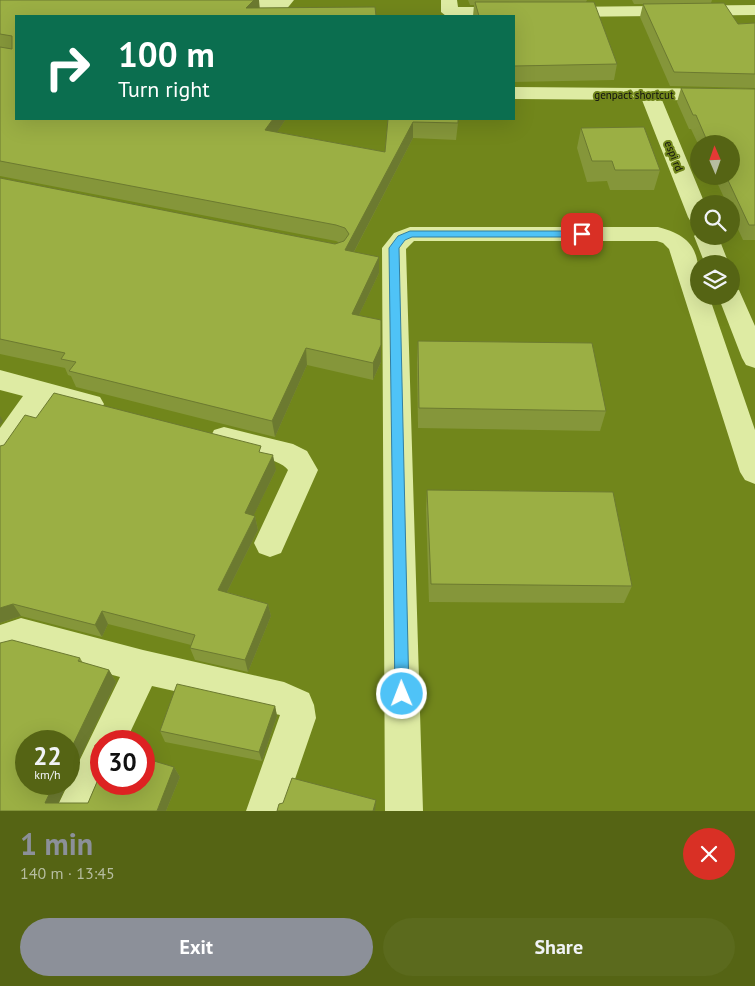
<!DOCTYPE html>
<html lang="en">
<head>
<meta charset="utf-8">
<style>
  :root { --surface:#556414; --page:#5b6a1d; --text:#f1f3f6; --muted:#b6bda0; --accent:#8c9099 }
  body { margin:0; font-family:"PT Sans",sans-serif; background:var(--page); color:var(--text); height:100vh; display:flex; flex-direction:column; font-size:19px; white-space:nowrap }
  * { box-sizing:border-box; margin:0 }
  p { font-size:16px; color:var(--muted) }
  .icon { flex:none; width:28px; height:28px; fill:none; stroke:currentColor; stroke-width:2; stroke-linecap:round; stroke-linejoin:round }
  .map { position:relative; height:811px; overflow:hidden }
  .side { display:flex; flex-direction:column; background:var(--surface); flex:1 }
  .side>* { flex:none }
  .hud { position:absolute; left:15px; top:15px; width:500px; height:105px; border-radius:0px; box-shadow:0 5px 20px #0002; background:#0b6e4f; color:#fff; overflow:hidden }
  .needle { width:32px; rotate:358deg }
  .fabs { position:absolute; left:690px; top:135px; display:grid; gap:10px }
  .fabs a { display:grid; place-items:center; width:50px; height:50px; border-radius:50%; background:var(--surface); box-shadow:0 5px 20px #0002; font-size:25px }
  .speed { position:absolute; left:15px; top:730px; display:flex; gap:10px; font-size:25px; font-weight:700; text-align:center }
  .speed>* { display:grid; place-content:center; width:65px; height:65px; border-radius:50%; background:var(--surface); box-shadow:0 5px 20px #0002; line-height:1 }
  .speed small { font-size:12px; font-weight:400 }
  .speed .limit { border:8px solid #d22; background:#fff; color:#111 }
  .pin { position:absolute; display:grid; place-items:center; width:42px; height:42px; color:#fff; margin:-21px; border-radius:10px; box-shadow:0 2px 8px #0006 }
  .me { position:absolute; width:55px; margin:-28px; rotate:359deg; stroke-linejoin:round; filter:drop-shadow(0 0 4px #0008) }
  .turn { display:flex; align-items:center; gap:18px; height:105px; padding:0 20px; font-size:22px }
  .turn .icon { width:65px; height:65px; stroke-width:2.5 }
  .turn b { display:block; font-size:35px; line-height:42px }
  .round { display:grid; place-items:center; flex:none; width:52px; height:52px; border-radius:26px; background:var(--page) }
  .headline { display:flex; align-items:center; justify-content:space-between; height:85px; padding:0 20px }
  h1 { font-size:30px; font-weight:600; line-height:38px; color:var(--accent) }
  .button { display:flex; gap:10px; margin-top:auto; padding:10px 20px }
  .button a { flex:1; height:58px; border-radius:30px; background:var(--accent); color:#fff; font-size:20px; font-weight:600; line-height:58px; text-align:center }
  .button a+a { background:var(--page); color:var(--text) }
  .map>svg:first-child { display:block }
</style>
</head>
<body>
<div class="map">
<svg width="755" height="811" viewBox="0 0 755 811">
  <rect width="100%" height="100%" fill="#71861b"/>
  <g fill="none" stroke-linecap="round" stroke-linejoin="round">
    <g fill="#deeba3" fill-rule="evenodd">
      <polygon points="227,0 294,0 285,11 279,12 235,5 229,4"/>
      <polygon points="441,0 457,0 458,7 511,7 517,8 520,12 514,16 446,16 441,12"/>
      <polygon points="755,5 755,15 559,17 553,16 550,12 553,8 559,7"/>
      <polygon points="514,87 755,89 755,101 662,100 705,204 699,204 699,224 691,222 688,217 642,100 514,99"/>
      <path d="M 410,227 L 658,227 C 700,238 699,257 699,296 L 709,296 L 755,430 L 755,484 L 745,480 L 740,472 L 669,249 L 663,243 L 657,241 L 414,241 L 406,249 L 423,811 L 385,811 L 382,248 L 394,233 Z"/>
      <polygon points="699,231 699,236 718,236 729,264 705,264 694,236"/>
      <polygon points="731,288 739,290 755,326 755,368 746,365 742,358 718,296 731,296"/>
      <polygon points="0,370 100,397 104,404 100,411 90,415 48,403 10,458 0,461 0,428 23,396 0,390"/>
      <path d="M 224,427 L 293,444 L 307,451 L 318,470 L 281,553 L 270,557 L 259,553 L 254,543 L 288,470 C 280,457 230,451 214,446 L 210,438 L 214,430 Z"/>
      <polygon points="21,618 143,650 284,682 309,693 314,705 316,718 284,811 246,811 280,715 152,686 126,741 101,741 101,784 106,784 94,811 55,811 120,677 21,650 0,657 0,625"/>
    </g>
  </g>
  <g fill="#85963a">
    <polygon points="0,0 259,0 16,119 286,119 277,132 385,152 388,119 458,123 456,140 413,138 354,252 379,273 359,315 381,362 373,380 307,365 275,437 76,387 71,376 68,375 65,368 0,354 0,178 335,244 340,243 336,241 0,176"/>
    <polygon points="468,0 587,0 586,2 617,64 614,80 514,82 514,16 473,16 474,5 470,5"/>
    <polygon points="632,0 712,0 711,3 738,24 755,23 755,88 670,86 640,17 643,4 634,4"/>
    <polygon points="681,88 755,89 755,240 743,240 731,214 731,204 727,204 714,176 731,176 731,144 699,144 699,146 691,129 689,129 677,102"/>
    <polygon points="581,128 660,170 654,190 610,190 607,181 587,182 577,148"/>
    <polygon points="418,341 606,411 600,431 418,428 417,362"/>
    <polygon points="36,418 262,453 276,470 253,516 255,516 258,530 227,592 268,604 271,616 248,672 195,660 190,648 191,645 108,624 102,637 21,616 0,623 4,445"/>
    <polygon points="427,490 632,586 624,603 429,602 426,509"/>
    <polygon points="80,658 83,663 109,670 116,682 58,803 88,803 99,777 95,772 174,767 180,777 166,811 0,811"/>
    <polygon points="275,706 277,716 262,761 165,742 160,731"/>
  </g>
  <g fill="#6c7a30">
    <polygon points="254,0 259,0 260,11 246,8"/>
    <polygon points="273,119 286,119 267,147 265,130"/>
    <polygon points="413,122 413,138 346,267 345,250"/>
    <polygon points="379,257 379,273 352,330 352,314"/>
    <polygon points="381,345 381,362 373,380 373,363"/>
    <polygon points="306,348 307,365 275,437 272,421"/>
    <polygon points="0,416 3,421 0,425"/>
    <polygon points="273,455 276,470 248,527 245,513"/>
    <polygon points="255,516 258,530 222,602 218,590"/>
    <polygon points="13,604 21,616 0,623 0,608"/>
    <polygon points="268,604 271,616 248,672 245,660"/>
    <polygon points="102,611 108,624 102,637 95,625"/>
    <polygon points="109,670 116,682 69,781 69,753"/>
    <polygon points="275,706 277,716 262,761 259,752"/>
    <polygon points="174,767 180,777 166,811 157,811"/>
    <polygon points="54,784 67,784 55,811 45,803"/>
    <polygon points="376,800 375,811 373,811"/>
  </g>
  <g fill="#9baf44" stroke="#6c7a30">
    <polygon points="0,0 254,0 246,8 375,7 376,16 16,16 16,119 273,119 265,130 385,152 388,119 458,119 458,123 413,122 345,250 379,257 352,314 381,320 381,345 373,363 306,348 272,421 69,371 76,362 61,359 65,353 0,339 0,178 335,244 344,241 349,234 345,228 336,225 0,161 0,47 12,49 12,36 0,34"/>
    <polygon points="475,2 594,2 617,64 514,66 514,16 479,16"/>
    <polygon points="724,3 738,24 755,23 755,74 674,72 643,4"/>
    <polygon points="681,88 755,89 755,225 749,225 726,176 731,176 731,144 711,144 711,143 708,143 696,115 693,115"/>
    <polygon points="644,127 660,170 615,170 612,161 592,161 581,128"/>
    <polygon points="418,341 592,343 606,411 419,408"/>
    <polygon points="54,393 261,446 259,452 273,455 245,513 255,516 218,590 268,604 245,660 190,648 195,635 102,611 95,625 13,604 0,608 0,446 4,445 25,415 36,418"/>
    <polygon points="427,490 613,492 632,586 431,584"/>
    <polygon points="12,640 80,658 78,661 109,670 69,753 69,741 26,741 26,784 54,784 45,803 88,803 100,775 100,773 95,772 95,745 101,747 101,784 144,784 144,758 174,767 157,811 0,811 0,643"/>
    <polygon points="177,684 275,706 259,752 160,731"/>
    <polygon points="292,778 376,800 373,811 277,811 279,804 283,803"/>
  </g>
  <polygon fill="#4fc3f7" stroke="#337fa1" points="410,231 582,231 586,234 582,237 412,237 405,240 399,248 409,694 407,700 402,702 397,700 395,694 389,248 398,236"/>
  <g text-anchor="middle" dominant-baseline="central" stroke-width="4" stroke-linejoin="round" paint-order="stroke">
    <g font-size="11" fill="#111" stroke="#71861b">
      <text x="634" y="95">genpact shortcut</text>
      <text transform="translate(674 156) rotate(68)">espi rd</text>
    </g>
  </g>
</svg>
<div class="fabs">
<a><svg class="needle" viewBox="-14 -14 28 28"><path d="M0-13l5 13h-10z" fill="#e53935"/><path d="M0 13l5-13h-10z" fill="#b6bda0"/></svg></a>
<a><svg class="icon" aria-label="search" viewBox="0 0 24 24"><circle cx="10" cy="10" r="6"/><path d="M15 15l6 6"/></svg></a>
<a><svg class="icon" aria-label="layers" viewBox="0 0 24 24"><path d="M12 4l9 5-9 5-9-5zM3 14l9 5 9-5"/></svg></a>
</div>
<div class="speed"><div>22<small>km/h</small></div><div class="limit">30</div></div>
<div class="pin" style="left:582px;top:234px;background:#d93025"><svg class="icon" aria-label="arrive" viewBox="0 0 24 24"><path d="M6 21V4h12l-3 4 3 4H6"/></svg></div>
<svg class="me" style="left:402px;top:694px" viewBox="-20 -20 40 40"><circle r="17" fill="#4fc3f7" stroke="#fff" stroke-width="3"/><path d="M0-11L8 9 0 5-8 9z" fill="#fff"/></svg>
<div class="hud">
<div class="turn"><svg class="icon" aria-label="right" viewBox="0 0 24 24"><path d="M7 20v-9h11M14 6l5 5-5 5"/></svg><div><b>100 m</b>Turn right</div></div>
</div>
</div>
<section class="side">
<div class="headline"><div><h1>1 min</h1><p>140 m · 13:45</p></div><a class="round" style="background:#d93025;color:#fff"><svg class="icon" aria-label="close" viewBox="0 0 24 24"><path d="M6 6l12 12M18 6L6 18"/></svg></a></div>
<div class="button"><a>Exit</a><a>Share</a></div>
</section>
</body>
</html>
